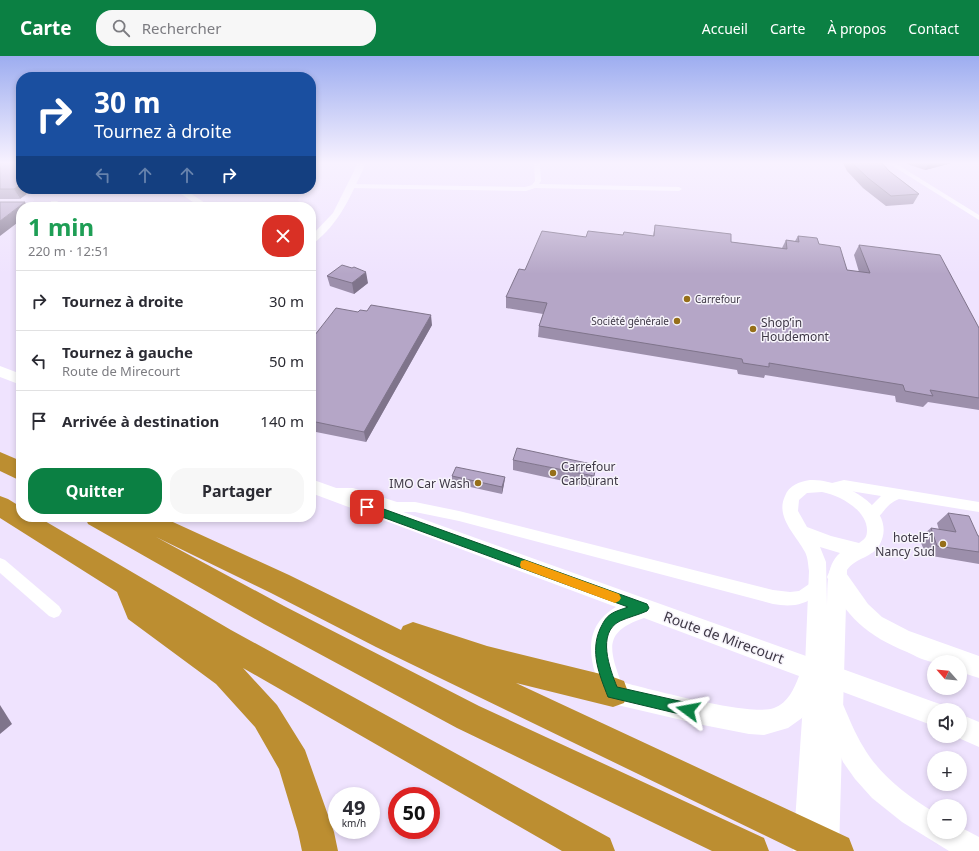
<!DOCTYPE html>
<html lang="fr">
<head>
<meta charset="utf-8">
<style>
  :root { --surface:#fff; --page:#f7f7f7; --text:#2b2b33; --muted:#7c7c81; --line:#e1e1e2; --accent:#0b8043 }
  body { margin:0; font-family:"Noto Sans",sans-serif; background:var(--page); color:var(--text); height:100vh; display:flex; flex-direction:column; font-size:15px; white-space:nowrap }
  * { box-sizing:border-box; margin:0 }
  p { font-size:13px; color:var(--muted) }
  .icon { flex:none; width:22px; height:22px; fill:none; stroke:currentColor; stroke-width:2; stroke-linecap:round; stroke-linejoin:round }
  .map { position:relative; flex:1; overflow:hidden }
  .drawer { position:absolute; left:16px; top:146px; width:300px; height:320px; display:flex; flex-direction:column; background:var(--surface); border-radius:16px; box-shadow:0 2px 6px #0003 }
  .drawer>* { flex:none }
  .banner { position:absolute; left:16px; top:16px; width:300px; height:122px; border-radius:16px; box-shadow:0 2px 6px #0003; background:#1a4fa0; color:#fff; overflow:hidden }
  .needle { width:26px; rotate:297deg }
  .buttons { position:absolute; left:927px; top:599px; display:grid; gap:8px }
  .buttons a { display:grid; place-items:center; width:40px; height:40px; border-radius:50%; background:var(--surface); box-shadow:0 2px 6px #0003; font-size:20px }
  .speed { position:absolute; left:328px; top:731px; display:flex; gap:8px; font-size:20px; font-weight:700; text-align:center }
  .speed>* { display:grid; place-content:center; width:52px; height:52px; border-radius:50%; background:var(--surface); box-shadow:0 2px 6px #0003; line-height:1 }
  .speed small { font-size:10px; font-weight:400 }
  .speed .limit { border:6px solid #d22; background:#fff; color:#111 }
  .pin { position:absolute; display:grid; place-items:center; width:34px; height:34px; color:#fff; margin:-17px; border-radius:8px; box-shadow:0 2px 6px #0006 }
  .me { position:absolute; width:44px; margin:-22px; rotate:283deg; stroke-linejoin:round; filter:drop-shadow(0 0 3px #0008) }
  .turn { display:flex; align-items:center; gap:14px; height:84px; padding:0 12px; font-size:18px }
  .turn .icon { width:52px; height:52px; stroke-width:2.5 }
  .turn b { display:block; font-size:28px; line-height:34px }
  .lanes { display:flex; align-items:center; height:38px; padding:0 12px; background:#0003; justify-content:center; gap:20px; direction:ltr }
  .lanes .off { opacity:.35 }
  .round { display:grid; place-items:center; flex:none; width:42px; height:42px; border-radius:16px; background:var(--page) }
  .summary { display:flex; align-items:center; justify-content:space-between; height:68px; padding:0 12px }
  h1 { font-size:24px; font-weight:700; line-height:30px; color:#1e9e55 }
  .button { display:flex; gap:8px; margin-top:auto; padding:8px 12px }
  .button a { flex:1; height:46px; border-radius:16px; background:var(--accent); color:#fff; font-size:16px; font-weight:700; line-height:46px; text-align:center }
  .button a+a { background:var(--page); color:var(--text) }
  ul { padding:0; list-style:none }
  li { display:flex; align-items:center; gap:12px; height:60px; padding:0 12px; border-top:1px solid var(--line) }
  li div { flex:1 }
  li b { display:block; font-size:15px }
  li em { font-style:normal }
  header { display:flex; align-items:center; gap:24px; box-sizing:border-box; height:56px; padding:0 20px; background:var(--accent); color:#fff }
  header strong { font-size:19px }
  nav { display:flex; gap:22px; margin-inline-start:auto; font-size:14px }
  .search { width:280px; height:36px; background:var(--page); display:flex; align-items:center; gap:10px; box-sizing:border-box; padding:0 14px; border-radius:16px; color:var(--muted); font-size:15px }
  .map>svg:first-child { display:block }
</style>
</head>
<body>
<header>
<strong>Carte</strong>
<div class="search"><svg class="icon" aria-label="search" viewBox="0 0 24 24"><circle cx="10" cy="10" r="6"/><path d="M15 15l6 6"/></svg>Rechercher</div>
<nav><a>Accueil</a><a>Carte</a><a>À propos</a><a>Contact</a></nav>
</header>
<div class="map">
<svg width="979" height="795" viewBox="0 0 979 795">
  <rect width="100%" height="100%" fill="#efe3fe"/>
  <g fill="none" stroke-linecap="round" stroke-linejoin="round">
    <g fill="#fff" fill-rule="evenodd">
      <polygon points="534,107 540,107 541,125 539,128 679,131 682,133 679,135 535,132 526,135 351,132 348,130 351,128 525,131 532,129 535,125"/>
      <polygon points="888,107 895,107 979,159 979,164"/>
      <polygon points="51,145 57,145 65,151 56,151 51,149"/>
      <path d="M 844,424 L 979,446 L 979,456 L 899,443 C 885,449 885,456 876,463 C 873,466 870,465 866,464 L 864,460 L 872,449 L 881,440 L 844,434 L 832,437 L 828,436 L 826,432 L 828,428 Z"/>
      <path d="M 335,432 L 353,432 L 397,446 L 415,446 L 459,455 L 773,534 L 790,536 L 799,535 L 818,522 L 823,524 L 825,529 C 823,534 820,535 817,539 C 803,550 790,551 773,548 L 459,465 L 415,456 L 397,456 L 353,442 L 330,441 L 329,437 L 330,433 Z"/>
      <polygon points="0,502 5,504 59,550 62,555 59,560 54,562 49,560 0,517"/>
    </g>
    <g fill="#fff" fill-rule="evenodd">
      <path d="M 358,107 L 366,107 C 354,132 344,159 323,179 C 319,182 316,187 311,188 L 311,180 L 333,157 Z"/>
      <polygon points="174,133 184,133 211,151 200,151"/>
      <path d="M 810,424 C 839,422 899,451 880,488 C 873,502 856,501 847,514 L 839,795 L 793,795 L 804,634 L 809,515 C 808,508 808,502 805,496 C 796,479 775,461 785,440 C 789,429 799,426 810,424 ZM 822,436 C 839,439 867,454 867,474 C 867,481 865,483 859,487 L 831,480 L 807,471 L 798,455 L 799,444 L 807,437 ZM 820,491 L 840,497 C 825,510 828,532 827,550 L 826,506 Z"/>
    </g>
    <g fill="#fff" fill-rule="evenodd">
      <polygon points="0,310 21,318 21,329 0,321"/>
      <path d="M 311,423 L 806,600 L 808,596 L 816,593 L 824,596 L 827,604 L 826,607 L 934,646 L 943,649 L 944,654 L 934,654 L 934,670 L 819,627 L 812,646 L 802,662 L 788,672 L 764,679 L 749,678 L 703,669 L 613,648 L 605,644 C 591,611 578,573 616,551 L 311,437 ZM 644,562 L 799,620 C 794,633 788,647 774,652 C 751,661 650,633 621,626 C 608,591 605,575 644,562 Z"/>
      <path d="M 837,512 L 844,514 L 868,548 L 882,561 L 909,575 L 979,600 L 979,622 L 960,616 L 960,606 C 952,606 940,607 933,606 C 925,605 915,600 907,596 C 868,580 845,561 827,521 L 830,514 Z"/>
      <path d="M 832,638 L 840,642 C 848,659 854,676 864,692 C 880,719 907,740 934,756 L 934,776 L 960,776 L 960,771 L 979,781 L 979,795 L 949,795 L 902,766 L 872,742 L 855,723 L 843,706 L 820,650 L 824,642 Z"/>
      <polygon points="960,658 979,666 979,691 954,680 960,680"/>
    </g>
    <g fill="#bc8e31" fill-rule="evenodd">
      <polygon points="0,396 21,405 21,425 0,415"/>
      <polygon points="0,440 8,443 21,451 21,461 38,461 231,574 610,782 615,795 562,795 243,612 277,649 305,694 334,776 338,795 302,795 298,776 279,713 255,671 216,628 128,563 117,536 0,462"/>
      <polygon points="85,461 119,461 128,466 126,461 162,461 289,519 401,574 403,570 413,566 487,590 613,621 624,625 628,636 624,647 613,651 516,627 849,782 854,795 797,795 376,591 271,537 156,481 284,550 479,650 764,782 769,795 712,795 457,672 264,568 88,468"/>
    </g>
  </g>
  <g fill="#9c8fab">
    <polygon points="0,107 20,143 0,143"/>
    <polygon points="843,107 882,107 889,115 919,138 913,148 886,150 863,132 847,115"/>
    <polygon points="904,107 952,107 925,114"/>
    <polygon points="655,169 731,186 782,192 786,184 795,185 798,180 819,188 847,214 859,216 854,199 859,189 979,272 979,354 928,346 923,351 896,346 895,340 765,319 764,322 738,318 737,314 538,281 539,270 543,258 506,252 506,241 525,214 586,181 653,180"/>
    <polygon points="327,220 368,227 354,238 330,230"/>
    <polygon points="432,269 366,386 311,375 311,284"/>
    <polygon points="513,404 594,420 591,431 513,414"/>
    <polygon points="452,420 505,421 504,428 502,438 452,427"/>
    <polygon points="948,457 978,480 979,480 979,508 926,499 919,482 931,472 939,474 937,467"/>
  </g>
  <g fill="#7f748b">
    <polygon points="929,107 952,107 925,114"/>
    <polygon points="21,128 21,133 34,133 20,143 14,133"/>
    <polygon points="25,146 28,151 21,151 21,164 0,180 0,165"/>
    <polygon points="366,216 368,227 354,238 352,227"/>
    <polygon points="431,259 432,269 366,386 364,376"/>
    <polygon points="505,421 504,428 502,438 502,431"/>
    <polygon points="0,649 12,668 0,678"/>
  </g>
  <g fill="#b5a6c7" stroke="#7f748b">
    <polygon points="0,107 21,107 21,128 14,133 0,133"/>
    <polygon points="852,107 882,107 889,115 919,138 891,140 868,122"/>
    <polygon points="0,146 25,146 0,165"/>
    <polygon points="655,169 731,178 731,186 787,193 786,184 799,186 798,180 817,182 819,188 840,191 847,214 870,217 859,189 940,199 979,272 979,342 930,334 933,340 905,335 903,329 769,307 769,311 743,307 742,303 539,270 547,247 506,241 519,213 525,214 542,175 586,181 588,175 623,179 624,176 654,180"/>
    <polygon points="342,209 352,212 354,211 366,216 352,227 327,220"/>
    <polygon points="371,249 431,259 364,376 311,365 311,284 336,252 358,256 360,254 367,255"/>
    <polygon points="517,392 596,409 594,420 513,404"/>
    <polygon points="456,411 505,421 502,431 452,420"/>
    <polygon points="948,457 969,460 978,480 979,480 979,496 937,490 931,472 956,476"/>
  </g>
  <linearGradient id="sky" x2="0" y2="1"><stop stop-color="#9dadf0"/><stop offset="0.49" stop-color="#f8f2ff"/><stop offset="1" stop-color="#f8f2ff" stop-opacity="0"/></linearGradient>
  <rect width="979" height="218" fill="url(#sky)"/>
  <path fill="#0b8043" stroke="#07532c" d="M 367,447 L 647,548 L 649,552 L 647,555 C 638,559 629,561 620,565 C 596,577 610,613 617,631 L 688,647 L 693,649 L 695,654 L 693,658 L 688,660 L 608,641 C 599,618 590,596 600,573 C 603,567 605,562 611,558 C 615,555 623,553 628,551 L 363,454 L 362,451 L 363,448 Z"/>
  <polygon fill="#f59e0b" points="525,504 619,538 621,542 619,545 615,547 521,512 520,509 521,505"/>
  <g fill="#966f19" stroke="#f7f4fb" stroke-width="1.5">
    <circle cx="687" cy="243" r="4"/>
    <circle cx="677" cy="265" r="4"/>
    <circle cx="753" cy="273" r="4"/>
    <circle cx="553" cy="417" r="4"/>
    <circle cx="478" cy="427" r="4"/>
    <circle cx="943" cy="488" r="4"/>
  </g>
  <g text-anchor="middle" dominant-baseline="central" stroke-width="3" stroke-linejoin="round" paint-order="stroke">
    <g font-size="10" fill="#3d3745" stroke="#f7f4fb" text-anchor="start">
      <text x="695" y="243">Carrefour</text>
      <text x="669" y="265" text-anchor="end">Société générale</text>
    </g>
    <g font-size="12" fill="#3d3745" stroke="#f7f4fb" text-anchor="start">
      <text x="761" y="266">Shop’in<tspan x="761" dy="14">Houdemont</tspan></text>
      <text x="561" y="410">Carrefour<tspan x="561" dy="14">Carburant</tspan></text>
      <text x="470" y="427" text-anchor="end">IMO Car Wash</text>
      <text x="935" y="481" text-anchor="end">hotelF1<tspan x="935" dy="14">Nancy Sud</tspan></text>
    </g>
    <g font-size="14" fill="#3d3745" stroke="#f7f4fb">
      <text transform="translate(724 581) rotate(20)">Route de Mirecourt</text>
    </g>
  </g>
</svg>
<div class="buttons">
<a><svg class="needle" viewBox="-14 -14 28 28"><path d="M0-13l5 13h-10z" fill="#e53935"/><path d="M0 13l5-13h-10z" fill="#7c7c81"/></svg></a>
<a><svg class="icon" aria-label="sound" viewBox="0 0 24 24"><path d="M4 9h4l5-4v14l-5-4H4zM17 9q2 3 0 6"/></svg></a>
<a>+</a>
<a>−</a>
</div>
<div class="speed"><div>49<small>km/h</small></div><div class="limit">50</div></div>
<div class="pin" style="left:367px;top:451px;background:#d93025"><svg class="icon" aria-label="arrive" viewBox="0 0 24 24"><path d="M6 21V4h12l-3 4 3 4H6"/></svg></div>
<svg class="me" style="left:688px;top:654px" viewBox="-20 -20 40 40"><path d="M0-17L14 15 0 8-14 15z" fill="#0b8043" stroke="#fff" stroke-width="4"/></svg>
<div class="banner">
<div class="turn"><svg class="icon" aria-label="right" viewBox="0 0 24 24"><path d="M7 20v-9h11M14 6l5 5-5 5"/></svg><div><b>30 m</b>Tournez à droite</div></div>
<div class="lanes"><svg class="icon off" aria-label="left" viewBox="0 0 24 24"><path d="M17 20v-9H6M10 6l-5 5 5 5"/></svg><svg class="icon off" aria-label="ahead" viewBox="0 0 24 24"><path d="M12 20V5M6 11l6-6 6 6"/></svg><svg class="icon off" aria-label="ahead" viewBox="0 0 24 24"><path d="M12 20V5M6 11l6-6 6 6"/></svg><svg class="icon" aria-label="right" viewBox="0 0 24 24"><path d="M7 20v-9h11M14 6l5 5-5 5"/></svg></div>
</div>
<section class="drawer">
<div class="summary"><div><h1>1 min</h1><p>220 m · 12:51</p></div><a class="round" style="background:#d93025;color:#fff"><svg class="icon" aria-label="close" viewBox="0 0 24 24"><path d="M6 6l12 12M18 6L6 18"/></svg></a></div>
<ul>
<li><svg class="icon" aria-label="right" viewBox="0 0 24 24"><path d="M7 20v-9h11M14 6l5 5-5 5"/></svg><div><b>Tournez à droite</b></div><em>30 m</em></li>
<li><svg class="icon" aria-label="left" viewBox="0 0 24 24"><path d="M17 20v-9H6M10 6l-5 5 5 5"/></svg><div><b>Tournez à gauche</b><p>Route de Mirecourt</p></div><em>50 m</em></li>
<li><svg class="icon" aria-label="arrive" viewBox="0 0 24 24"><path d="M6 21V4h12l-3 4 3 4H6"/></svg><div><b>Arrivée à destination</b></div><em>140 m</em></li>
</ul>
<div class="button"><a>Quitter</a><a>Partager</a></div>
</section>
</div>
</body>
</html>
